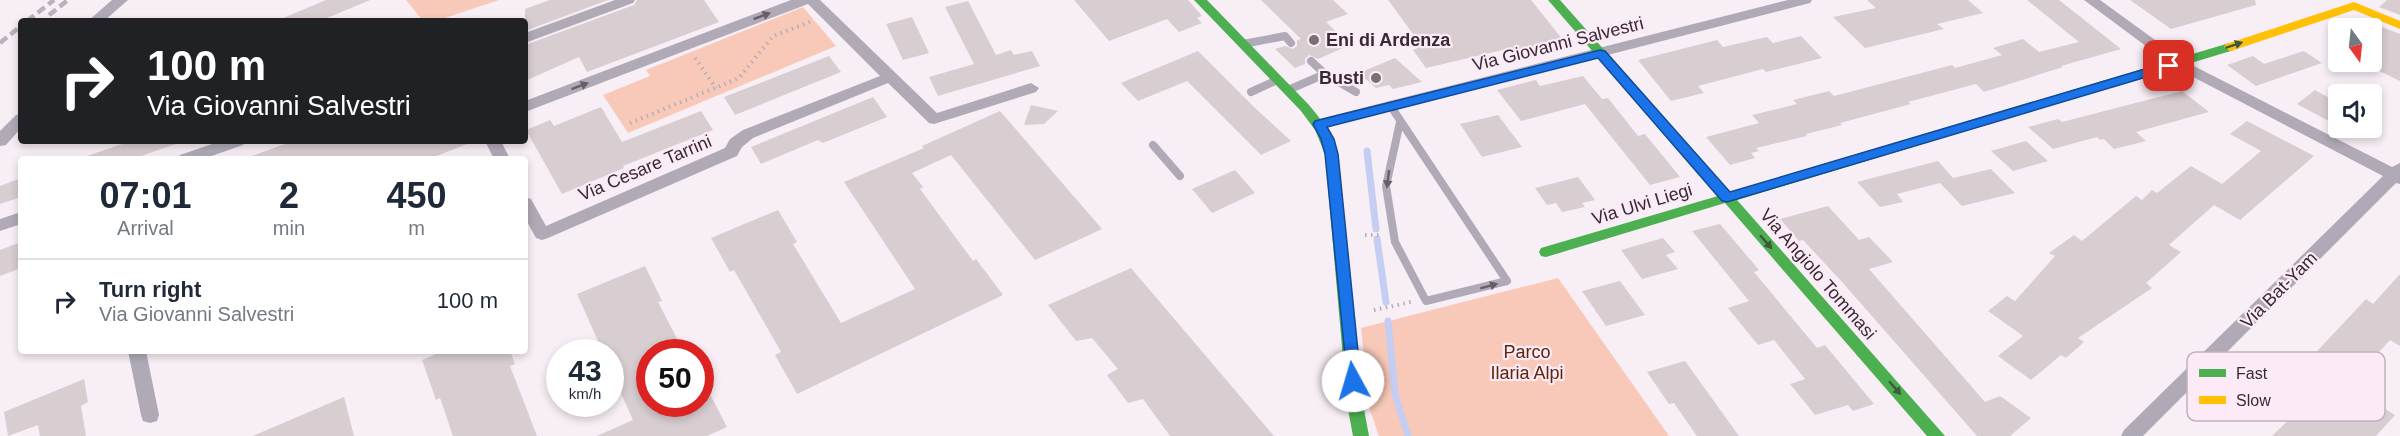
<!DOCTYPE html>
<html lang="en">
<head>
<meta charset="utf-8">
<style>
  :root { --surface:#fff; --page:#f2f2f3; --text:#1f2937; --muted:#747a83; --line:#e0e1e3 }
  body { margin:0; font-family:Helvetica,sans-serif; background:var(--page); color:var(--text); height:100vh; display:flex; flex-direction:column; font-size:22px; white-space:nowrap }
  * { box-sizing:border-box; margin:0 }
  p { font-size:20px; color:var(--muted) }
  .icon { flex:none; width:33px; height:33px; fill:none; stroke:currentColor; stroke-width:2; stroke-linecap:round; stroke-linejoin:round }
  .map { position:relative; flex:1; overflow:hidden }
  .sheet { position:absolute; left:18px; top:156px; width:510px; height:198px; display:flex; flex-direction:column; background:var(--surface); border-radius:6px; box-shadow:0 3px 9px #0003 }
  .sheet>* { flex:none }
  .guide { position:absolute; left:18px; top:18px; width:510px; height:126px; border-radius:6px; box-shadow:0 3px 9px #0003; background:#202124; color:#fff; overflow:hidden }
  .needle { width:39px; rotate:165deg }
  .controls { position:absolute; left:2328px; top:18px; display:grid; gap:12px }
  .controls a { display:grid; place-items:center; width:54px; height:54px; border-radius:6px; background:var(--surface); box-shadow:0 3px 9px #0003; font-size:30px }
  .speed { position:absolute; left:546px; top:339px; display:flex; gap:12px; font-size:30px; font-weight:700; text-align:center }
  .speed>* { display:grid; place-content:center; width:78px; height:78px; border-radius:50%; background:var(--surface); box-shadow:0 3px 9px #0003; line-height:1 }
  .speed small { font-size:15px; font-weight:400 }
  .speed .limit { border:9px solid #d22; background:#fff; color:#111 }
  .pin { position:absolute; display:grid; place-items:center; width:51px; height:51px; color:#fff; margin:-26px; border-radius:12px; box-shadow:0 3px 9px #0006 }
  .me { position:absolute; width:66px; margin:-33px; rotate:354deg; stroke-linejoin:round; filter:drop-shadow(0 0 4px #0008) }
  .turn { display:flex; align-items:center; gap:21px; height:126px; padding:0 30px; font-size:27px }
  .turn .icon { width:78px; height:78px; stroke-width:2.5 }
  .turn b { display:block; font-size:42px; line-height:51px }
  .eta { display:flex; justify-content:space-evenly; align-items:center; height:102px; text-align:center }
  .eta b { font-size:36px; font-weight:700; line-height:42px }
  ul { padding:0; list-style:none }
  li { display:flex; align-items:center; gap:18px; height:84px; padding:0 30px; border-top:2px solid var(--line) }
  li div { flex:1 }
  li b { display:block; font-size:22px }
  li em { font-style:normal }
  .map>svg:first-child { display:block }
</style>
</head>
<body>
<div class="map">
<svg width="2400" height="436" viewBox="0 0 2400 436">
  <rect width="100%" height="100%" fill="#f8eef5"/>
  <g fill="#f8c9b9">
    <polygon points="406,0 499,0 436,21 423,21"/>
    <polygon points="803,7 836,46 628,133 603,95 650,76 646,70"/>
    <polygon points="1558,278 1669,436 1379,436 1370,410 1361,328"/>
  </g>
  <g fill="none" stroke-linecap="round" stroke-linejoin="round">
    <g stroke="#c5cef2" stroke-width="7">
      <polyline points="1367,151 1376,229"/>
      <polyline points="1377,239 1386,302"/>
      <polyline points="1388,321 1395,394 1408,436"/>
    </g>
  </g>
  <g fill="#d8cdd1">
    <polygon points="326,0 370,0 320,21 276,21"/>
    <polygon points="550,0 608,0 525,31 525,9"/>
    <polygon points="637,0 704,0 719,22 587,72 579,57 525,81 525,45 634,5"/>
    <polygon points="1074,0 1188,0 1202,16 1197,18 1202,23 1179,32 1167,19 1109,41"/>
    <polygon points="1261,0 1333,0 1348,14 1326,22 1350,45 1318,59 1309,55 1305,59 1305,64 1295,68 1275,49 1285,46 1293,49 1297,46 1297,40 1301,39"/>
    <polygon points="1388,0 1531,0 1563,40 1513,51 1511,48 1426,68 1413,50 1422,46"/>
    <polygon points="1867,0 1968,0 1983,13 1937,24 1944,29 1865,48 1833,17 1876,8"/>
    <polygon points="2027,0 2059,0 2121,49 2061,66 2063,67 1984,92 1976,84 1908,102 1911,104 1840,123 1842,125 1806,134 1807,136 1756,148 1759,151 1751,153 1755,158 1730,165 1706,137 1759,123 1752,115 1797,104 1793,100 1829,91 1834,96 1952,65 1955,68 2002,55 1993,48 2023,39 2039,52 2079,42"/>
    <polygon points="2130,0 2255,0 2256,5 2171,29"/>
    <polygon points="2387,0 2400,0 2400,15 2379,7"/>
    <polygon points="968,1 996,55 1011,50 1014,55 1032,51 1040,66 938,96 929,77 974,64 945,7"/>
    <polygon points="912,17 929,53 903,60 886,24"/>
    <polygon points="2364,20 2400,34 2400,81 2361,62 2372,62 2373,46 2372,47 2372,28 2354,28"/>
    <polygon points="1801,36 1822,58 1766,72 1763,69 1698,86 1704,93 1671,101 1638,60 1717,40 1723,47 1767,37 1773,43"/>
    <polygon points="1198,51 1255,108 1291,141 1261,155 1187,81 1138,101 1121,83"/>
    <polygon points="2304,51 2322,63 2256,86 2227,65 2253,56 2264,64"/>
    <polygon points="829,56 841,72 735,115 724,97"/>
    <polygon points="1395,58 1422,82 1393,89 1389,85 1376,88 1359,73"/>
    <polygon points="1583,76 1602,99 1608,98 1638,136 1645,134 1680,177 1650,185 1585,104 1521,121 1497,90 1536,80 1540,86"/>
    <polygon points="2315,90 2338,103 2338,126 2297,104"/>
    <polygon points="2182,91 2209,112 2136,132 2146,141 2114,149 2104,139 2100,140 2097,137 2053,149 2028,127 2058,119 2062,122"/>
    <polygon points="873,97 887,117 823,143 818,140 761,164 751,147"/>
    <polygon points="1031,105 1058,111 1044,124 1024,125"/>
    <polygon points="601,107 622,142 701,111 713,130 623,166 624,168 562,194 526,130 550,120 554,126"/>
    <polygon points="1000,111 1102,229 1035,260 951,155 912,173 923,187 920,189 973,261 976,259 1003,295 797,394 775,355 781,352 734,270 730,272 711,238 778,210 797,242 793,244 841,323 915,289 844,182 924,148 922,146"/>
    <polygon points="1498,115 1522,147 1482,157 1460,124"/>
    <polygon points="2247,121 2314,156 2240,220 2214,205 2169,245 2181,252 2146,283 2152,288 2078,338 2084,342 2066,358 2061,355 2031,380 1998,356 2023,336 1988,311 2007,296 2015,301 2055,256 2049,253 2074,235 2082,241 2136,196 2142,200 2152,190 2157,193 2191,166 2222,184 2261,151 2230,134"/>
    <polygon points="131,141 176,141 176,144 132,159 87,159 87,156"/>
    <polygon points="293,141 472,141 472,142 429,159 250,159 249,157"/>
    <polygon points="2026,141 2048,161 2013,171 1991,151"/>
    <polygon points="1938,161 1953,178 1991,169 2015,193 1962,206 1940,183 1897,194 1903,202 1880,207 1857,182"/>
    <polygon points="1235,170 1255,193 1212,213 1192,189"/>
    <polygon points="1578,177 1595,200 1582,203 1585,207 1562,212 1556,203 1547,205 1535,188"/>
    <polygon points="21,178 21,197 0,204 0,186"/>
    <polygon points="1828,206 1859,240 1869,237 1893,262 1869,269 1985,402 2000,396 2031,418 2010,436 1977,436 1843,283 1803,240 1799,241 1780,219"/>
    <polygon points="1720,224 1759,270 1754,272 1817,348 1825,345 1874,404 1853,411 1848,405 1815,415 1790,384 1805,379 1774,340 1758,345 1728,308 1749,301 1692,231"/>
    <polygon points="1663,238 1675,252 1666,255 1678,269 1642,279 1621,250"/>
    <polygon points="21,242 21,268 0,276 0,250"/>
    <polygon points="645,266 662,301 658,302 684,352 650,352 650,404 700,404 700,375 727,427 707,436 597,436 633,420 610,369 610,352 603,352 577,294"/>
    <polygon points="1131,268 1274,436 1170,436 1143,399 1128,403 1107,375 1118,369 1092,338 1076,341 1048,305"/>
    <polygon points="2400,274 2400,346 2390,340 2348,386 2395,415 2376,436 2272,436 2314,395 2290,380 2366,299 2373,304"/>
    <polygon points="1620,281 1645,315 1606,326 1582,291"/>
    <polygon points="443,351 510,351 515,364 510,366 537,436 453,436 440,398 436,400 422,360"/>
    <polygon points="1685,361 1739,436 1697,436 1674,403 1669,404 1647,372"/>
    <polygon points="84,379 88,402 81,406 86,436 40,436 38,425 8,436 4,412"/>
    <polygon points="344,397 354,436 253,436"/>
  </g>
  <g fill="none" stroke-linecap="round" stroke-linejoin="round">
    <g stroke="#b5aeb7" stroke-width="4" stroke-dasharray="1.5 4.5" stroke-linecap="butt">
      <polyline points="695,58 716,88"/>
      <polyline points="630,123 739,78 773,36 810,22"/>
      <polyline points="1365,235 1379,235"/>
      <polyline points="1374,310 1411,302"/>
    </g>
    <g stroke="#b0aab6" stroke-width="8">
      <polyline points="1243,44 1285,36 1291,43"/>
      <polyline points="1325,74 1356,92"/>
      <polyline points="1288,90 1325,74 1311,61"/>
      <polyline points="1251,92 1277,80"/>
      <polyline points="1390,105 1507,281 1426,301 1395,242 1386,186 1400,122"/>
      <polyline points="1153,145 1180,176"/>
    </g>
    <g fill="#b0aab6" fill-rule="evenodd">
      <polygon points="112,0 128,0 104,21 88,21"/>
      <polygon points="615,0 635,0 633,3 525,43 525,33"/>
      <polygon points="791,0 820,0 937,113 1031,83 1039,88 1036,92 934,124 929,123 888,83 753,138 742,147 737,156 548,238 542,240 536,238 525,218 525,197 531,199 546,226 725,148 730,139 743,130 880,76 808,4 525,112 525,101"/>
      <polygon points="1788,0 1812,0 1810,3 1319,129 1314,128 1311,124 1314,120 1319,119"/>
      <polygon points="2084,0 2100,0 2184,61 2392,167 2400,163 2400,184 2396,183 2143,436 2121,436 2124,430 2383,176 2174,67"/>
      <polygon points="21,114 21,128 6,145 0,146 0,131 16,115"/>
      <polygon points="221,141 245,141 243,145 203,159 178,159 180,155"/>
      <polygon points="485,141 501,141 510,159 494,159"/>
      <polygon points="21,212 21,224 0,231 0,219"/>
      <polygon points="128,351 146,351 159,415 157,421 150,423 143,421 141,415"/>
    </g>
    <g fill="#4caf50" fill-rule="evenodd">
      <path d="M 1194,0 L 1207,0 L 1309,105 C 1322,120 1332,135 1337,154 L 1363,404 L 1369,436 L 1353,436 L 1347,404 L 1325,154 L 1315,130 L 1301,111 Z"/>
      <polygon points="1548,0 1560,0 1730,192 2226,44 2230,43 2236,47 2234,50 1737,200 1945,436 1927,436 1725,203 1546,257 1541,256 1539,252 1541,248 1718,196"/>
    </g>
    <polygon fill="#ffc107" fill-rule="evenodd" points="2354,2 2400,21 2400,29 2354,10 2234,50 2230,51 2224,47 2226,44"/>
    <g stroke="#b9b2ba" stroke-width="4.5" stroke-dasharray="9 4.5" stroke-linecap="butt">
      <polyline points="49,15 68,0"/>
      <polyline points="27,21 54,0"/>
      <polyline points="0,43 21,26"/>
    </g>
  </g>
  <defs><path id="oneway-solid" d="M-6-.8H1V-3.2L6.5 0L1 3.2V.8H-6Z" transform="scale(1.5)"/></defs>
  <g fill="#675e67">
    <use href="#oneway-solid" transform="translate(762 16) rotate(-21)"/>
    <use href="#oneway-solid" transform="translate(580 86) rotate(-21)"/>
    <use href="#oneway-solid" transform="translate(1388 179) rotate(97)"/>
    <use href="#oneway-solid" transform="translate(1489 286) rotate(-15)"/>
  </g>
  <g fill="#3e593d">
    <use href="#oneway-solid" transform="translate(2234 45) rotate(-18)"/>
    <use href="#oneway-solid" transform="translate(1766 242) rotate(49)"/>
    <use href="#oneway-solid" transform="translate(1895 388) rotate(49)"/>
  </g>
  <polygon fill="#1a73e8" stroke="#114b97" stroke-width="1.5" points="1600,50 1605,51 1730,192 2165,63 2169,62 2175,66 2173,69 1727,202 1722,201 1598,58 1327,127 1334,139 1338,154 1361,381 1358,386 1353,387 1348,386 1325,154 1321,139 1313,124 1315,121"/>
  <g fill="#7a6f77" stroke="#fceaf6" stroke-width="2">
    <circle cx="1314" cy="40" r="6"/>
    <circle cx="1376" cy="78" r="6"/>
  </g>
  <g text-anchor="middle" dominant-baseline="central" stroke-width="4.5" stroke-linejoin="round" paint-order="stroke">
    <g font-size="18" font-weight="bold" fill="#362b33" stroke="#fceaf6" text-anchor="start">
      <text x="1326" y="40">Eni di Ardenza</text>
      <text x="1364" y="78" text-anchor="end">Busti</text>
    </g>
    <g font-size="18" fill="#362b33" stroke="#fceaf6">
      <text transform="translate(1558 44) rotate(-14)">Via Giovanni Salvestri</text>
      <text transform="translate(645 168) rotate(-23)">Via Cesare Tarrini</text>
      <text transform="translate(1642 204) rotate(-17)">Via Ulvi Liegi</text>
      <text transform="translate(1818 274) rotate(49)">Via Angiolo Tommasi</text>
      <text transform="translate(2279 290) rotate(-45)">Via Bat-Yam</text>
    </g>
    <g font-size="18" fill="#5c2609" stroke="#fceaf6">
      <text x="1527" y="352">Parco<tspan x="1527" dy="21">Ilaria Alpi</tspan></text>
    </g>
  </g>
  <rect x="2187" y="352" width="198" height="69" rx="9" fill="#fceaf6" stroke="#c1b1bc" stroke-width="1.5"/>
  <rect x="2199" y="369" width="27" height="8" fill="#4caf50"/>
  <rect x="2199" y="396" width="27" height="8" fill="#ffc107"/>
  <g font-size="16" fill="#362b33">
    <text x="2236" y="379">Fast</text>
    <text x="2236" y="406">Slow</text>
  </g>
</svg>
<div class="controls">
<a><svg class="needle" viewBox="-14 -14 28 28"><path d="M0-13l5 13h-10z" fill="#e53935"/><path d="M0 13l5-13h-10z" fill="#747a83"/></svg></a>
<a><svg class="icon" aria-label="sound" viewBox="0 0 24 24"><path d="M4 9h4l5-4v14l-5-4H4zM17 9q2 3 0 6"/></svg></a>
</div>
<div class="speed"><div>43<small>km/h</small></div><div class="limit">50</div></div>
<div class="pin" style="left:2169px;top:66px;background:#d93025"><svg class="icon" aria-label="arrive" viewBox="0 0 24 24"><path d="M6 21V4h12l-3 4 3 4H6"/></svg></div>
<svg class="me" style="left:1353px;top:381px" viewBox="-20 -20 40 40"><circle r="19" fill="#fff"/><path d="M0-13L10 11 0 6-10 11z" fill="#1a73e8"/></svg>
<div class="guide">
<div class="turn"><svg class="icon" aria-label="right" viewBox="0 0 24 24"><path d="M7 20v-9h11M14 6l5 5-5 5"/></svg><div><b>100 m</b>Via Giovanni Salvestri</div></div>
</div>
<section class="sheet">
<div class="eta">
<div><b>07:01</b><p>Arrival</p></div>
<div><b>2</b><p>min</p></div>
<div><b>450</b><p>m</p></div>
</div>
<ul>
<li><svg class="icon" aria-label="right" viewBox="0 0 24 24"><path d="M7 20v-9h11M14 6l5 5-5 5"/></svg><div><b>Turn right</b><p>Via Giovanni Salvestri</p></div><em>100 m</em></li>
</ul>
</section>
</div>
</body>
</html>
